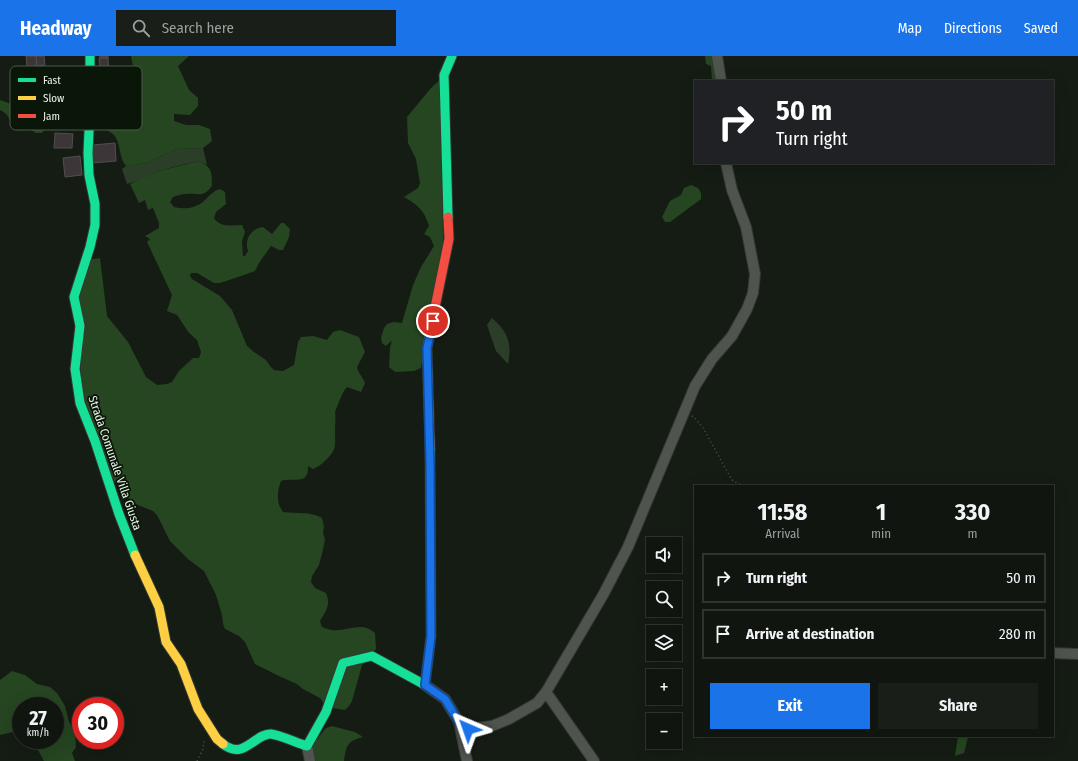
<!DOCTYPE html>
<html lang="en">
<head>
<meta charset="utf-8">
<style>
  :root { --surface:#10150f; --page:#191e18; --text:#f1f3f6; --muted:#9c9f9e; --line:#30342f; --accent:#1a73e8 }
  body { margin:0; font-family:"Fira Sans Condensed",sans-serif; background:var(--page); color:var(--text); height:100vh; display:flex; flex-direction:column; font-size:15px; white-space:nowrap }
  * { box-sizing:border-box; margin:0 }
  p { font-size:13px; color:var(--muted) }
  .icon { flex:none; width:22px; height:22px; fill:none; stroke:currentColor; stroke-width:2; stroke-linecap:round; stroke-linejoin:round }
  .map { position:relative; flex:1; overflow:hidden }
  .drawer { position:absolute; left:694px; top:429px; width:360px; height:252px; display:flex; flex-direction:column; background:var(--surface); border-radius:0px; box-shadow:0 4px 16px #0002,0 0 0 1px var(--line) }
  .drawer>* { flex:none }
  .hud { position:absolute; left:694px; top:24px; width:360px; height:84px; border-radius:0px; box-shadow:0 4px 16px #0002,0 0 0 1px var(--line); background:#202124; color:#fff; overflow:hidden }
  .controls { position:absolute; left:646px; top:481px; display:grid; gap:8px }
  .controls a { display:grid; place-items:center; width:36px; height:36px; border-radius:0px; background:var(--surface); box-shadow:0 4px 16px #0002,0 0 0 1px var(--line); font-size:20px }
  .speed { position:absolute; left:12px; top:641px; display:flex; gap:8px; font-size:20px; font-weight:700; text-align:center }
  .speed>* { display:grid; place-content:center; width:52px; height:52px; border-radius:50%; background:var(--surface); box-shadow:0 4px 16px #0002,0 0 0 1px var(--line); line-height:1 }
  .speed small { font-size:10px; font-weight:400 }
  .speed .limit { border:6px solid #d22; background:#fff; color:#111 }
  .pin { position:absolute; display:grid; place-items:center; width:34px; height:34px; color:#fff; margin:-17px; border:2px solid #fff; border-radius:50%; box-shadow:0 1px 4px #0007 }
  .me { position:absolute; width:44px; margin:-22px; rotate:317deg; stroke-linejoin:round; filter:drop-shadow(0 0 3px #0008) }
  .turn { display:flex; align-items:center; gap:14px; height:84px; padding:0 16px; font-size:18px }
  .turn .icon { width:52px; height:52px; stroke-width:2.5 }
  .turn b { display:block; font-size:28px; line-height:34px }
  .eta { display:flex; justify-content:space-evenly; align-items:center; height:68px; text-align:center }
  .eta b { font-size:24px; font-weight:700; line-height:28px }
  .button { display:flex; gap:8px; margin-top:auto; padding:8px 16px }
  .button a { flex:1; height:46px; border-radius:0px; background:var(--accent); color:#fff; font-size:16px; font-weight:700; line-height:46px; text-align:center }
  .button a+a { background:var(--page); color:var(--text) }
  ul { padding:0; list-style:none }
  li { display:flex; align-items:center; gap:12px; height:50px; margin:0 8px 6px; padding:0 8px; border:2px solid var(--line); border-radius:0px }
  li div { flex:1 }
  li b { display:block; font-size:15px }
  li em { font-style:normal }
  header { display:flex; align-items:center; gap:24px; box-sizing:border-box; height:56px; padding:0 20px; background:var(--accent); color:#fff }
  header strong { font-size:19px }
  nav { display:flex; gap:22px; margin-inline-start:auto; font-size:14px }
  .search { width:280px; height:36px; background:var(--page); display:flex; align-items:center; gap:10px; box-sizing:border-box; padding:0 14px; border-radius:0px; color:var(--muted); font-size:15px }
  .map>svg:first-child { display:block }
</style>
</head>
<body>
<header>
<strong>Headway</strong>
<div class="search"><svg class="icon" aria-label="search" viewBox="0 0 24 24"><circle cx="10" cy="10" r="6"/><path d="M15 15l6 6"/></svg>Search here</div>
<nav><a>Map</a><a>Directions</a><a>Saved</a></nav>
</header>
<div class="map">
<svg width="1078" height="705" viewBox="0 0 1078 705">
  <rect width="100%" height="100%" fill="#151c14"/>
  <g fill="#2b3f28">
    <polygon points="203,92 207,109 199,105 181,109 159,115 140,124 127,128 122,113 126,110 147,107 176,93"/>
    <path d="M 492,262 C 508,276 512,287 508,308 L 496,295 L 487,269 Z"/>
  </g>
  <g fill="#254620">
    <path d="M 131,0 L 189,0 L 178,10 L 189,34 L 198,42 L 198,50 L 190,59 L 174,58 L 174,65 L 186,69 L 199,69 L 210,73 L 212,85 L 203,92 L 176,93 L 147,107 L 126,110 C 119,102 121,90 115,80 C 113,78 110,76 107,74 C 107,71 107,67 108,64 C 114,49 133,43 135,25 C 136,18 132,8 131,0 Z"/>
    <polygon points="705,0 717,0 718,25 712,25 711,10 706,8"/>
    <path d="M 442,22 L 443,190 L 421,312 L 414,315 L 395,316 L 389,311 L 390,291 L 392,285 L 389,287 L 386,290 L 382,287 L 381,282 L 384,272 L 387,268 L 394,266 L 402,267 L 413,229 L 421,211 L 434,190 L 430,181 L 424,178 L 429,170 C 424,154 418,149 404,141 L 418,132 L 420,127 L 416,103 L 408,87 L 407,61 L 431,32 Z"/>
    <path d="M 0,44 L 11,48 L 30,50 C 38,57 51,67 42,77 L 36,77 L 27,72 L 18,75 C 9,68 12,60 0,54 Z"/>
    <path d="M 199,105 C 212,111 212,117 212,130 C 203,142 199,137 186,138 C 181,138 177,140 173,141 L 170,146 L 174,151 C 186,154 198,152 207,142 C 212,137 214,135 220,133 L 225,136 L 226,148 L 216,156 L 214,162 C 220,172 232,169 242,169 L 245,176 L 242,185 L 243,200 L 245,200 L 248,195 C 244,183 251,173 263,171 L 272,178 L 281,167 L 284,167 L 290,173 L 289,181 L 283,194 L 279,194 L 271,190 L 259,207 L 255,215 L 241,220 L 220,227 L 214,227 L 197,217 L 191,217 L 190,220 L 192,223 L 220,240 L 232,254 L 247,290 L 254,296 L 266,304 L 270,310 L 274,314 L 283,315 L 294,309 L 298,286 L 301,281 L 313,280 L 327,284 L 333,276 L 340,274 L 359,281 L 365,296 L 357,311 C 358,317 363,321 365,327 L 361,336 L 347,331 C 342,336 338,349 335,356 C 336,362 335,368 335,375 C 335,389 337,393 326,404 C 322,408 318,411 313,413 L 308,410 C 309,430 293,421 281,425 C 277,435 276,447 283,456 C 297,458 310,455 322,462 L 324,471 L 323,477 L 325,484 L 322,498 L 319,509 L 312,520 L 311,526 L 315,532 L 326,537 C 331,549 326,555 320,565 L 322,571 C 327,573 333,575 338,574 C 352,573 363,566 375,577 L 376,593 L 362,609 L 352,645 L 349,650 L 345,654 L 326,651 L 320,642 L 303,633 L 297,628 L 281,621 L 255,608 L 245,586 L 239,580 L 225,573 L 223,568 L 222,559 L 216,539 L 204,515 L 188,503 L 170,485 L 157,459 L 153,455 L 138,449 L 126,441 L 110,419 L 82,341 L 77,238 L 81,205 L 100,202 L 107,260 L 128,286 L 146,321 L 157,329 L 167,328 L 172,326 L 179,315 L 193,302 L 199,302 L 201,296 L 197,284 L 189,277 L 177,259 L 167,255 L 172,239 L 147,186 L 150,183 L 145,180 L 159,172 L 159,167 L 153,152 L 148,154 L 145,144 L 139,147 L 130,128 L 159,115 Z"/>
    <polygon points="691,129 698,132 701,137 701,143 670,166 665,166 662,161 670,145 681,139 684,132"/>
    <polygon points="12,615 25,619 37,628 50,631 57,637 65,650 69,666 75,676 76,691 72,697 75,705 44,705 38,694 26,684 55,684 55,650 21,650 21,679 17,675 0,679 0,624"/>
    <path d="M 332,670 L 355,676 L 363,681 C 347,685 346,690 344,705 L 310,705 L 310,692 L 326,672 Z"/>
    <polygon points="958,680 967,680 968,681 964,697 955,700"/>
  </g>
  <g fill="#3c3638" stroke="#504f4d">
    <polygon points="26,0 36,0 37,10 27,11"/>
    <polygon points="36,0 44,0 45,9 37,10"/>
    <rect x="100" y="0" width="8" height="2"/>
    <polygon points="99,2 108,2 109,18 100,18"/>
    <polygon points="55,77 73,78 72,92 54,92"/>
    <polygon points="115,87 116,105 93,107 93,89"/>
    <polygon points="80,100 82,119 65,121 63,102"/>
  </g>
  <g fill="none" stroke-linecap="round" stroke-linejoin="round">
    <g stroke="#343933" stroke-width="12">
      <g id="street">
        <polyline points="717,0 721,25"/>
        <polyline points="1053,597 1078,598"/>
        <polyline points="425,629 445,643 459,666 468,673 492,670 509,663 537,647 546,636 603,539 628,491 695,330 712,303 732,280 747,253 753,237 755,218 746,171 732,134 726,107"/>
        <polyline points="546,636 594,705"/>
        <polyline points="459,666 467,705"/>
        <polyline points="307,690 310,705"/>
      </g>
    </g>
    <g stroke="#343933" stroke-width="11">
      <g id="fast">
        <polyline points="90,0 90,53 88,97 89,119 95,148 95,169 90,191 74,241 80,270 75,313 80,347 95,385 119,458 135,499"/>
        <polyline points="448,161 444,19 452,0"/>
        <path d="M 223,688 C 244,705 255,677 271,678 C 280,679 297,687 307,690 L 326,656 L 343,607 L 372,600 L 425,629 L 431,580 L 430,393"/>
      </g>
    </g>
    <g stroke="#343933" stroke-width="11">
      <g id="slow">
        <polyline points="430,393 427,292 432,266"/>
        <polyline points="135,499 159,551 166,586 181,608 198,653 217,683 223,688"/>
      </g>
    </g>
    <g stroke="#343933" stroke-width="11">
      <polyline id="jam" points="432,266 449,183 448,161"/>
    </g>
    <g stroke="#535853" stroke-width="1.5" stroke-dasharray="1 3" stroke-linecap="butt">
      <polyline points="692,360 694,361 703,372 732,424 743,430"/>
      <polyline points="197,705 203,693 204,685"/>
    </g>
    <use href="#street" stroke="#4f544f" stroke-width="10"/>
    <use href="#fast" stroke="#16e098" stroke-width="9"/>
    <use href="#slow" stroke="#ffcf43" stroke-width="9"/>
    <use href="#jam" stroke="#f24e42" stroke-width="9"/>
  </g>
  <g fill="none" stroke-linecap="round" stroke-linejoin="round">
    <g stroke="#114b97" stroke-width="10">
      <polyline id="route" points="433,265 427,292 430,408 431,580 425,629 445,643 459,666 468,673"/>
    </g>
    <use href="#route" stroke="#1a73e8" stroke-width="7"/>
  </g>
  <g text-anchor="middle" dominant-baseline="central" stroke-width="3.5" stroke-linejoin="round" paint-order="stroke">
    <g font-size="12" fill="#e9f2e7" stroke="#091608">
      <text transform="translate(115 407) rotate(71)">Strada Comunale Villa Giusta</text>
    </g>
  </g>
  <rect x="10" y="10" width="132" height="64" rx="6" fill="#091608" stroke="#4c584b" stroke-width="1"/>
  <rect x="18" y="22" width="18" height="4" fill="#16e098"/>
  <rect x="18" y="40" width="18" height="4" fill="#ffcf43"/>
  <rect x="18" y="58" width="18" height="4" fill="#f24e42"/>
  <g font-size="11" fill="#e9f2e7">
    <text x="43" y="28">Fast</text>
    <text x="43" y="46">Slow</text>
    <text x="43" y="64">Jam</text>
  </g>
</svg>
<div class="controls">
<a><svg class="icon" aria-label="sound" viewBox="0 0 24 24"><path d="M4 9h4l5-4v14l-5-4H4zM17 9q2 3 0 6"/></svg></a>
<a><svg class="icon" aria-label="search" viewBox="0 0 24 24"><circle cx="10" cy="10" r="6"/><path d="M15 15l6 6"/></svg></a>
<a><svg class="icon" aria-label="layers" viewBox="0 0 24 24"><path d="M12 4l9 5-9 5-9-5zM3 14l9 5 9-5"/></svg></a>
<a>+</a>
<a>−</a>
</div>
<div class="speed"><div>27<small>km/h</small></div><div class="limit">30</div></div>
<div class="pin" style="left:433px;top:265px;background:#d93025"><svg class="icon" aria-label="arrive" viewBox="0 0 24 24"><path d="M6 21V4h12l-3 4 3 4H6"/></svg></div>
<svg class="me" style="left:468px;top:673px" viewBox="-20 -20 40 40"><path d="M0-17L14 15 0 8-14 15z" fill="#1a73e8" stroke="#fff" stroke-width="4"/></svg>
<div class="hud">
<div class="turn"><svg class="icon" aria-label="right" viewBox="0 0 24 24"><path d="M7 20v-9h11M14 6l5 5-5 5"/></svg><div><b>50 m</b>Turn right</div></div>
</div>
<section class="drawer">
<div class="eta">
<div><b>11:58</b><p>Arrival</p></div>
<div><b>1</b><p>min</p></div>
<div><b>330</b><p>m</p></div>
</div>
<ul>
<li><svg class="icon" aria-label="right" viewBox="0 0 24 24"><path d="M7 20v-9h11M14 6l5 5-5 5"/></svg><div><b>Turn right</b></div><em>50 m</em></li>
<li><svg class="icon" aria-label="arrive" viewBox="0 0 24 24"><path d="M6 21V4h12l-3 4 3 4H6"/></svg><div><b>Arrive at destination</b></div><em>280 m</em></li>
</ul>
<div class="button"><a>Exit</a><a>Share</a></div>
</section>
</div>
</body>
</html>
